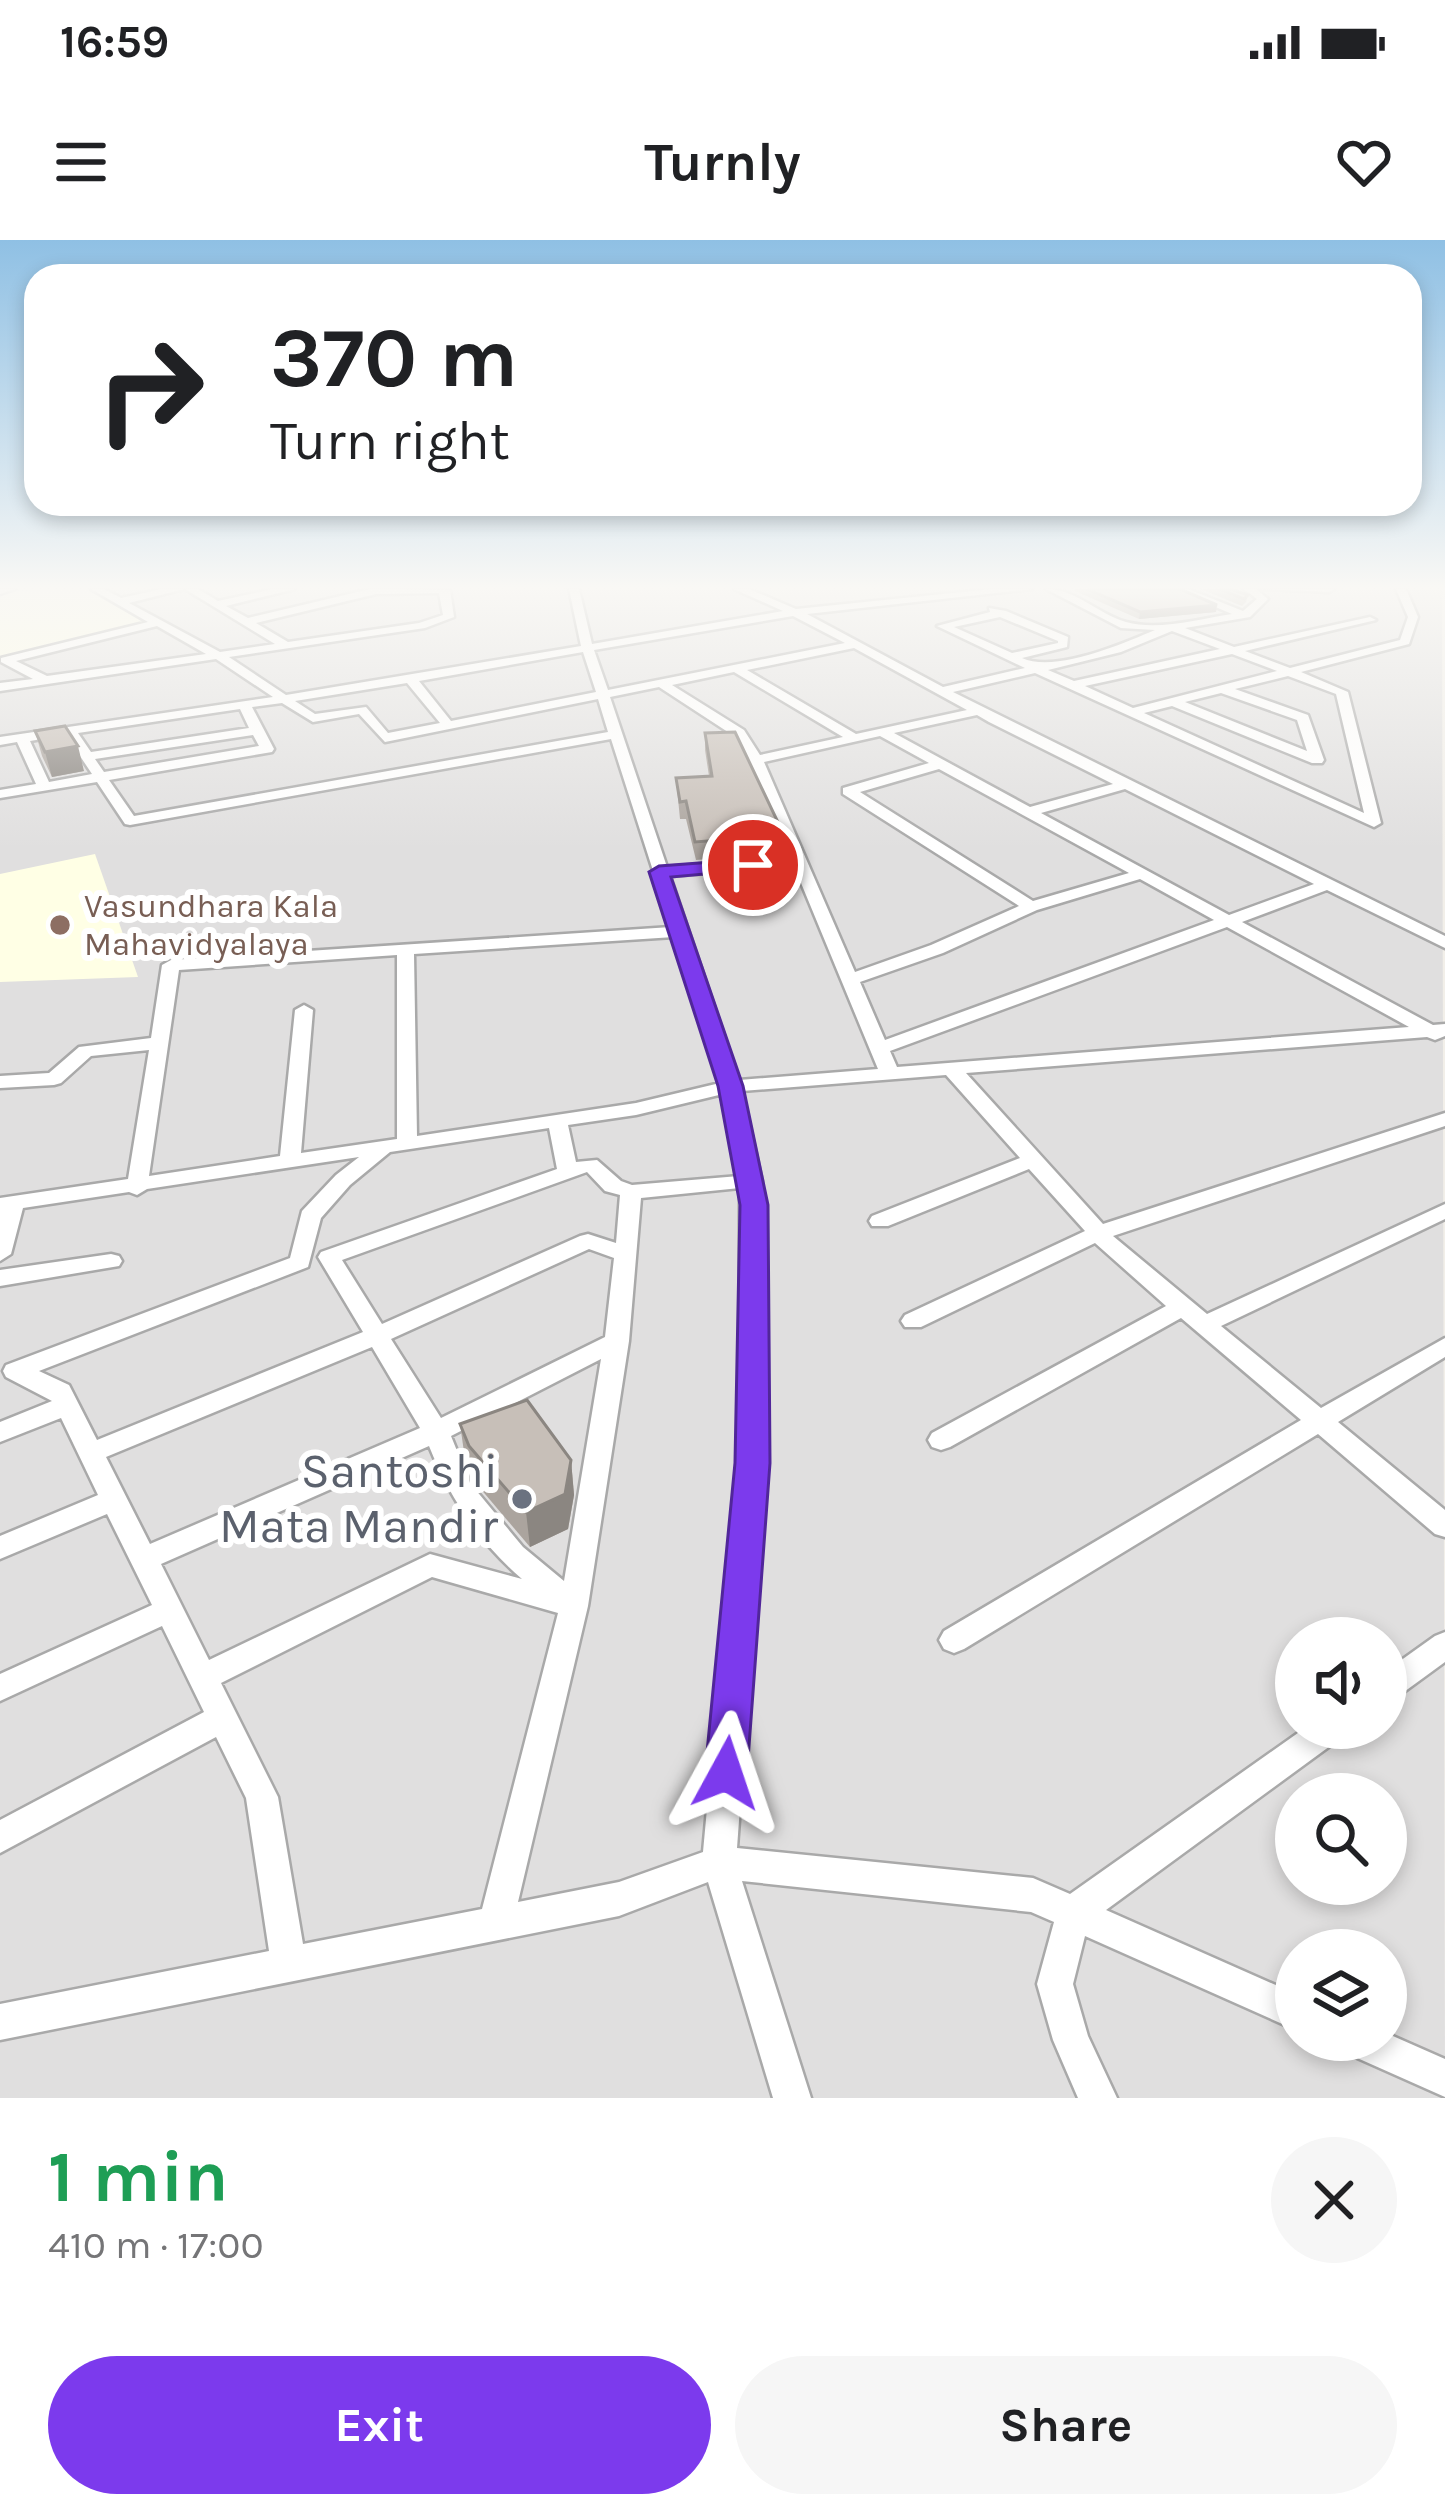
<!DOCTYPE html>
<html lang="en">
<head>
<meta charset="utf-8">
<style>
  :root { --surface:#fff; --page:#f6f6f6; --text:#202124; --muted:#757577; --accent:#7c3aed }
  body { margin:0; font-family:Karla,sans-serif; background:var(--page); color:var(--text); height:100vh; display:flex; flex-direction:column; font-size:45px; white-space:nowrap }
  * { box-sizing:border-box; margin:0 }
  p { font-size:39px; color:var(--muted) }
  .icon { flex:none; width:66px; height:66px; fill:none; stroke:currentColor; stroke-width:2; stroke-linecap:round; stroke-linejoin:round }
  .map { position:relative; height:1858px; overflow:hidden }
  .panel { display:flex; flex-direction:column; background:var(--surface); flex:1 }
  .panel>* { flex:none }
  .top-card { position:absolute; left:24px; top:24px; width:1398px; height:252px; border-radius:36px; box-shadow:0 6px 18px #0003; background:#fff; color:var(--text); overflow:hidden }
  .tools { position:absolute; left:1275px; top:1377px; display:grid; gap:24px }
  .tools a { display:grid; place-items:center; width:132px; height:132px; border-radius:50%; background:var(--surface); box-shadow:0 6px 18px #0003; font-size:60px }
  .pin { position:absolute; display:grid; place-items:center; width:102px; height:102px; color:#fff; margin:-51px; border:6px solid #fff; border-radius:50%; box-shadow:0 3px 12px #0007 }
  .me { position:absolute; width:132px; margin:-66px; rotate:5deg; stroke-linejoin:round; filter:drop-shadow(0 0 9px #0008) }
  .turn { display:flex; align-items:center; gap:42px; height:252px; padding:0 48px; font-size:54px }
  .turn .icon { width:156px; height:156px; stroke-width:2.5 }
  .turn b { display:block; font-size:84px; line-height:102px }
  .round { display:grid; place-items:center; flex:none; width:126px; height:126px; border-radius:63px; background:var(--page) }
  .summary { display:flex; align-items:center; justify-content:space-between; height:204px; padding:0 48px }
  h1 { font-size:72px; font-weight:700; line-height:90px; color:#1e9e55 }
  .primary-button { display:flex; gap:24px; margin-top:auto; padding:24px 48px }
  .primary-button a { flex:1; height:138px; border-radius:72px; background:var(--accent); color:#fff; font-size:48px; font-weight:700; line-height:138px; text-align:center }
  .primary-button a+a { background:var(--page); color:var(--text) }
  .status { display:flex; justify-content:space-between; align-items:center; height:84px; padding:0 60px; background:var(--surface); direction:ltr }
  .status svg { height:33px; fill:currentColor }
  header { display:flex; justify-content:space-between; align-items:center; height:156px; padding:0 48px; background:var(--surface); font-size:54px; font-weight:700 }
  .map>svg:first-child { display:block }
</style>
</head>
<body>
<div class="status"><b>16:59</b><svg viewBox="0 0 49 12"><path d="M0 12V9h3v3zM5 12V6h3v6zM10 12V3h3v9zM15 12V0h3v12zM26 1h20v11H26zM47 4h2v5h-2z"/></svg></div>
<header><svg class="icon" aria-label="menu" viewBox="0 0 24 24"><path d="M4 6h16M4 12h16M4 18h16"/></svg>Turnly<svg class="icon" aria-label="heart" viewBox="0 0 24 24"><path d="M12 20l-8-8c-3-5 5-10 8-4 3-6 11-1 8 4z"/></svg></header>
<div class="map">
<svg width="1445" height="1858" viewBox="0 0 1445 1858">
  <rect width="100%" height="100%" fill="#f2efe9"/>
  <path fill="#e0dfdf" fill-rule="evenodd" d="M 0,349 L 1442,349 L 1445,1858 L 0,1858 ZM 1296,1398 L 1386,1398 L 1386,1488 L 1296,1488 ZM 1296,1554 L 1386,1554 L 1386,1644 L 1296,1644 ZM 1296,1710 L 1386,1710 L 1386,1800 L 1296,1800 Z"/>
  <g fill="#ffffe5">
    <polygon points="97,349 148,381 0,417 0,351"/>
    <polygon points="95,614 138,737 0,742 0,634"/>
  </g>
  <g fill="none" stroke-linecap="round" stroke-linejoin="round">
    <g stroke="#a9a9a9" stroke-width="5">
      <g id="street">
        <polygon points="0,349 15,349 0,354"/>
        <path d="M 91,349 L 104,349 L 121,358 L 162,349 L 184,349 L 129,363 L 220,412 L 275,404 L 185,349 L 198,349 L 218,361 L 273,349 L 295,349 L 226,366 L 248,378 L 370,349 L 450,350 L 454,377 L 425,388 L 229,417 L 286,455 L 581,406 L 569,349 L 579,349 L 592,404 L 783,371 L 734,349 L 749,349 L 796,369 L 992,349 L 1032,349 L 807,374 L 943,447 L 1025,428 L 937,386 L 990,372 L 989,368 L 1006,371 L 1068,397 L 1067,407 L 1022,418 C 1055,433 1122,404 1155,390 L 1121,388 L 1046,349 C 1076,349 1098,374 1126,382 C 1158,391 1199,379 1232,374 L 1173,349 L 1188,349 L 1243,371 L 1257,359 L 1244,349 L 1256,349 L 1268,359 L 1250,377 L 1185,388 L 1234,407 L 1370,377 L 1376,380 L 1245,411 L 1290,428 L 1400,400 L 1408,377 L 1396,349 L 1406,349 L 1418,377 L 1409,404 L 1301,432 L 1348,452 L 1381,583 L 1374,587 L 1035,433 L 953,452 L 1445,696 L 1445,708 L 1327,650 L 1242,682 L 1433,785 L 1445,784 L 1445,796 L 1435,800 L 1427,797 L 966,833 L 1103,984 L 1445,873 L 1445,886 L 1113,996 L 1207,1074 L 1445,964 L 1445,979 L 1221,1086 L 1321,1168 L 1445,1098 L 1445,1117 L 1338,1182 L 1445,1270 L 1445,1297 L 1435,1294 L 1318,1194 L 964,1409 L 954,1413 L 944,1409 L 939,1400 L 944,1391 L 1301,1180 L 1181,1078 L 950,1207 L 941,1210 L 932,1207 L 928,1200 L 932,1193 L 1166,1066 L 1095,1003 L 921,1087 L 905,1087 L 901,1081 L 905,1075 L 1085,991 L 1029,929 L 888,986 L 872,986 L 869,981 L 872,976 L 1020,918 L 946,835 L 742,851 L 762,941 L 765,1223 L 737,1608 L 1033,1638 L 1070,1654 L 1305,1488 L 1346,1488 L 1341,1498 L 1106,1670 L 1296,1754 L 1296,1790 L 1085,1696 L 1073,1744 L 1088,1796 L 1117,1858 L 1078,1858 L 1053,1800 L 1037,1744 L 1054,1682 L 1031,1672 L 742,1641 L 811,1858 L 773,1858 L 708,1642 L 619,1676 L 0,1800 L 0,1764 L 269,1711 L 246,1558 L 216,1497 L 0,1613 L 0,1580 L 204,1472 L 162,1386 L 0,1461 L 0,1434 L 152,1365 L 107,1274 L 0,1319 L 0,1296 L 98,1255 L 61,1178 L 0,1202 L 0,1182 L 52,1161 L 6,1137 L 3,1131 L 6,1125 L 290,1018 L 302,971 L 336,935 L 359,917 L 147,949 L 137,955 L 129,952 L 23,968 L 11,1014 L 0,1021 L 0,958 L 128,939 L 149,810 L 91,816 L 61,843 L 54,845 L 0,848 L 0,836 L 49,833 L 79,807 L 151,798 L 162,725 L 171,720 L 671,687 L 611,499 L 130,585 L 125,584 L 97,542 L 0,558 L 0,550 L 36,544 L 17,502 L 0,505 L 0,497 L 273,457 L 216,419 L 0,451 L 0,443 L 33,439 L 1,422 L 1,418 L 148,382 ZM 439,353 L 443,375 L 419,383 L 288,402 L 256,383 L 376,354 ZM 793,376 L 845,403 L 608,450 L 594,410 ZM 1000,377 L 1058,401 L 1058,403 L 1012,413 L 954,387 ZM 157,386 L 206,414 L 47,436 L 16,421 ZM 1172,391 L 1220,409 L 1074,441 L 1048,430 L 1121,412 ZM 854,408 L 967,470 L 856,494 L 747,430 ZM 583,412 L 596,452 L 451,481 L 419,441 ZM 1232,414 L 1277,431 L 1133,468 L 1085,446 ZM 734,432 L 843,497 L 760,515 L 744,490 L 672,445 ZM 1288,436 L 1336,454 L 1364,573 L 1144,473 L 1172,466 L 1312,523 L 1322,523 L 1324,520 L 1308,475 L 1235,449 ZM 407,443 L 440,483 L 388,493 L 366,467 L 315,474 L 295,461 ZM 659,447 L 734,496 L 749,520 L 790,617 L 667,627 L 610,457 ZM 1221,453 L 1297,480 L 1307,511 L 1185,462 ZM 598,459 L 608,492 L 134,576 L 109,540 L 272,512 L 274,509 L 252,467 L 282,463 L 313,482 L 359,474 L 385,502 ZM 240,469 L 249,488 L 91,512 L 78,493 ZM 977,475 L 989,482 L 1113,544 L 1030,567 L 894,493 ZM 66,495 L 92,534 L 49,542 L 30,501 ZM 253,495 L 259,506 L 104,532 L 95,519 ZM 880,496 L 929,523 L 843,548 L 843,554 L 1019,666 L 931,705 L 855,732 L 764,522 ZM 939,529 L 1129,633 L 1033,661 L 860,552 ZM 1125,549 L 1314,644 L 1229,675 L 1041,573 ZM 794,626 L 878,829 L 739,840 L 670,636 ZM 1140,639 L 1214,680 L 885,800 L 860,742 L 943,713 L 1037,670 ZM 1227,687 L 1409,787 L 897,827 L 890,811 ZM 674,697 L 720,843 L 636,863 L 417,896 L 414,714 ZM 397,715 L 397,899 L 301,913 L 313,770 L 304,765 L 295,770 L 280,916 L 149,936 L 179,730 ZM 723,854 L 739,936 L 632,945 L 621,941 L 597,920 L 576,922 L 568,885 L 636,875 ZM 549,888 L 557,929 L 321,1012 L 318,1017 L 363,1092 L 97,1200 L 69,1145 L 39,1131 L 308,1027 L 321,978 L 350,945 L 390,912 ZM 587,932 L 605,951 L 620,955 L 616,1003 L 588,994 L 580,996 L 382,1084 L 342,1020 ZM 740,948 L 739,1223 L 703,1612 L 619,1642 L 518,1662 L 588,1366 L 629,1101 L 641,958 ZM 589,1009 L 614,1018 L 605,1097 L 441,1178 L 391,1099 ZM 372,1107 L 420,1188 L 150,1304 L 106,1217 ZM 601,1119 L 564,1341 L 523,1307 L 470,1243 L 451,1196 ZM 429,1206 C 449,1257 480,1303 522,1339 L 430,1314 L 209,1420 L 161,1324 ZM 432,1337 L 558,1373 L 482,1669 L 303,1704 L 278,1557 L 221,1443 Z"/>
        <polygon points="1263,349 1334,349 1329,352"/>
        <polygon points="111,1014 119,1016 122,1021 119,1026 0,1046 0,1030"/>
        <polygon points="1445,1392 1445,1422 1397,1457 1386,1461 1386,1431 1435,1396"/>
        <polygon points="1386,1793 1445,1819 1445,1857 1346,1813 1341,1800 1386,1800"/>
      </g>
    </g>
    <use href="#street" fill="#fff" fill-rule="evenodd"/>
  </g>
  <g fill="#aba49e">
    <polygon points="1075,349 1180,349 1216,372 1139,379 1075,351"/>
    <polygon points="1201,349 1230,349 1248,355 1246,362 1242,366"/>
    <polygon points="35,491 84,531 52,537 42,516"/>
    <polygon points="705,493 784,595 783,613 696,620 686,579 680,579 676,538 709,536 705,510"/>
    <polygon points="460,1184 571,1220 574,1255 568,1289 530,1307 474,1241 465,1219"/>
  </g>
  <g fill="#8b8681">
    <polygon points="1217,365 1216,372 1139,379 1140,372"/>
    <polygon points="78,506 84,531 52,537 45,512"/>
    <polygon points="571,1220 574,1255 568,1289 530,1307 526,1272"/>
  </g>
  <g fill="#c7bfb8" stroke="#8b8681" stroke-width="3">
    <polygon points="1087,349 1180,349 1217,365 1140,372"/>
    <polygon points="1220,349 1230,349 1248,355 1244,359"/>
    <polygon points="65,486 78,506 45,512 35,491"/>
    <polygon points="735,492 784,595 695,602 686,561 680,562 676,538 712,536 705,493"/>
    <polygon points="527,1160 571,1220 565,1254 526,1272 469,1206 460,1184"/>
  </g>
  <linearGradient id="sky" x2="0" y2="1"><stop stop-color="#8fc0e4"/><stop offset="0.57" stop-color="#f9f8f5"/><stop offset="1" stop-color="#f9f8f5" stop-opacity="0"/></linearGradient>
  <rect width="1445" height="609" fill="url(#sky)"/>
  <polygon fill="#7c3aed" stroke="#51269a" stroke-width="3" points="753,619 760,620 760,629 671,637 743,846 768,965 770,1223 747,1533 741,1546 726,1552 711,1546 705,1533 735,1223 740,965 718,846 649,632 659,626"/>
  <circle fill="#8d6e63" stroke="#fff" stroke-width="4.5" cx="60" cy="685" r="12"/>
  <circle fill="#6b7280" stroke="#fff" stroke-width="4.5" cx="522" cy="1259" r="12"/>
  <g text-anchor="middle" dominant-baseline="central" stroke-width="12" stroke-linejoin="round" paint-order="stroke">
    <g font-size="33" fill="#785e54" stroke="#fff" text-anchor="start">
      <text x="84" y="666">Vasundhara Kala<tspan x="84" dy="38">Mahavidyalaya</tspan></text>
    </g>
    <g font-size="48" fill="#5b616d" stroke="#fff" text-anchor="end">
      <text x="498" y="1231">Santoshi<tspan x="498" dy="55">Mata Mandir</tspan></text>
    </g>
  </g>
</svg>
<div class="tools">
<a><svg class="icon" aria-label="sound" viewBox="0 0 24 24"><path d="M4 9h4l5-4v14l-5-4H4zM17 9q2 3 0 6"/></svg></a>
<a><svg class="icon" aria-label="search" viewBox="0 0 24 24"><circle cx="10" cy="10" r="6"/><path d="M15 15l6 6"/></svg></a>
<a><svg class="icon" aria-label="layers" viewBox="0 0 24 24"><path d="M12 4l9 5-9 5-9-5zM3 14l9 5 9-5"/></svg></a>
</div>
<div class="pin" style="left:753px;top:625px;background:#d93025"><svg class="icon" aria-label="arrive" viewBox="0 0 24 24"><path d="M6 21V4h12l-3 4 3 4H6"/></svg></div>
<svg class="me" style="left:726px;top:1533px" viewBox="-20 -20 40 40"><path d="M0-17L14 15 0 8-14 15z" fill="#7c3aed" stroke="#fff" stroke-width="4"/></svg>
<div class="top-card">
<div class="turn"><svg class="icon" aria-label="right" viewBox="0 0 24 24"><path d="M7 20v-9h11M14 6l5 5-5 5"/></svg><div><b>370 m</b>Turn right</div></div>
</div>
</div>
<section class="panel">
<div class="summary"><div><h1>1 min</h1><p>410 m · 17:00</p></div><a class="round"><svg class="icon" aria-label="close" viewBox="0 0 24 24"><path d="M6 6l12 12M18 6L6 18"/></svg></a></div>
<div class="primary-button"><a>Exit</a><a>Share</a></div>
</section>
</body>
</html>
